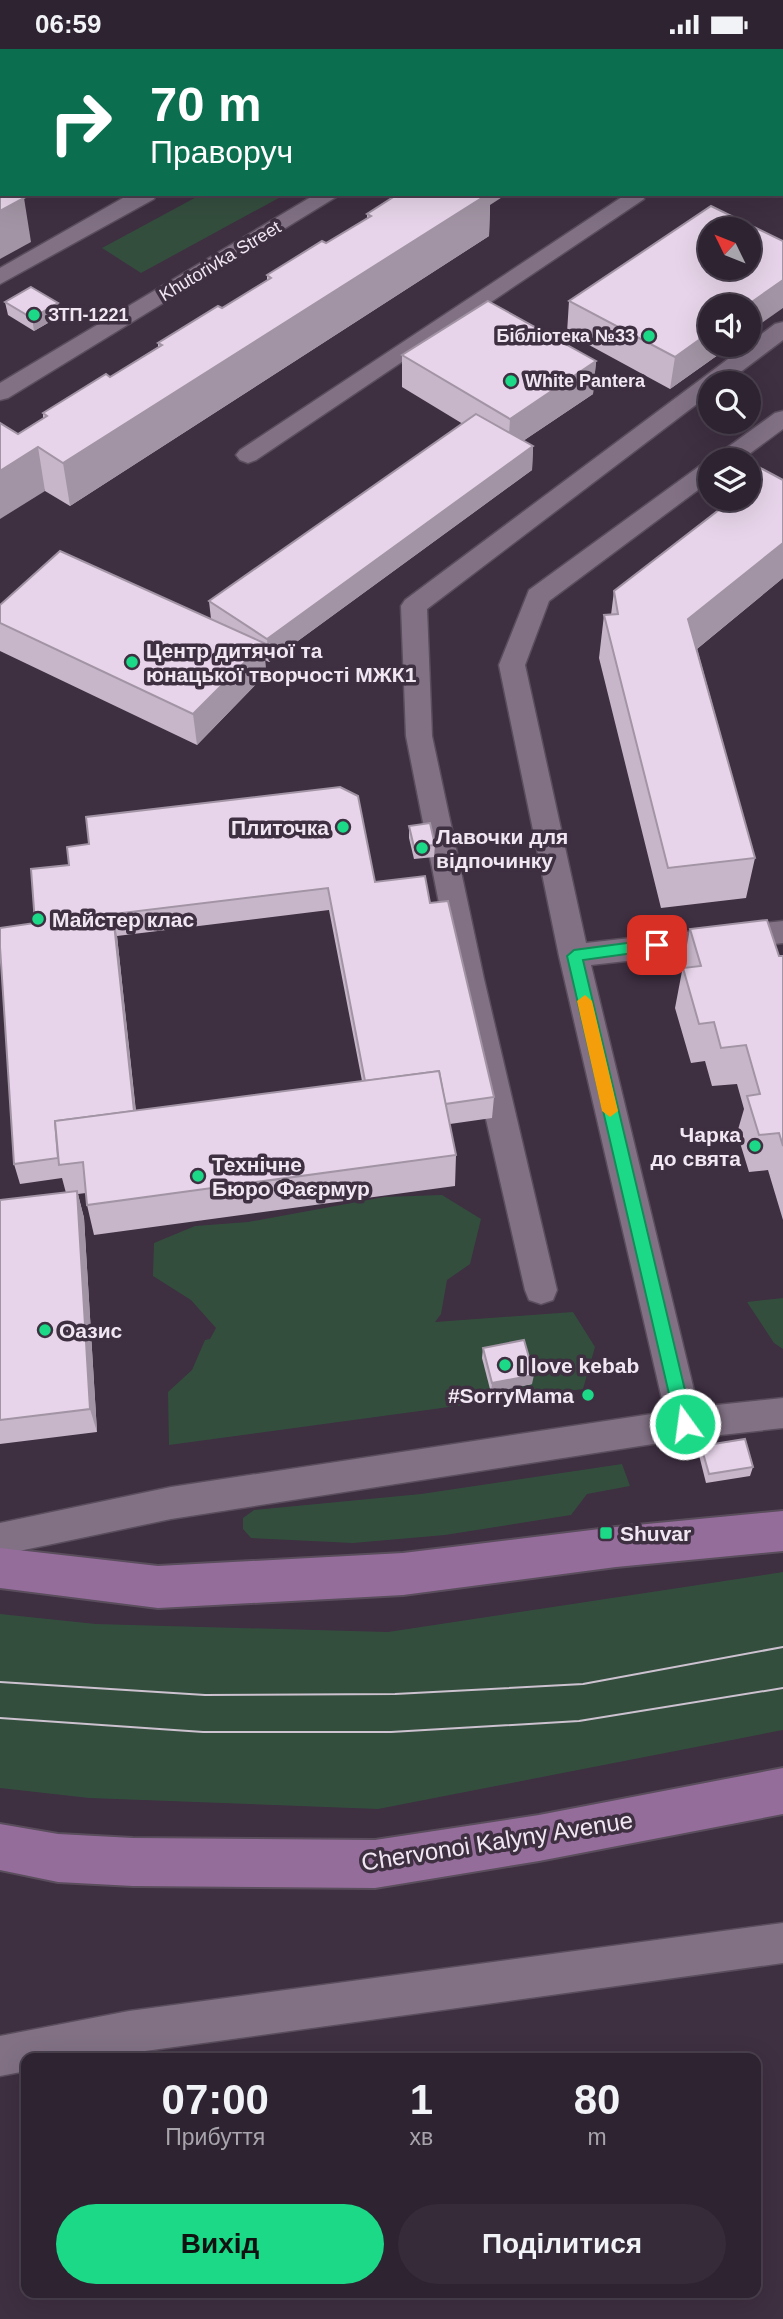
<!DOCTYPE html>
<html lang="uk">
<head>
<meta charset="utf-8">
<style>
  :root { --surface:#2e2331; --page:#362b39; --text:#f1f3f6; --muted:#a7a4ab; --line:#49404d; --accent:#1cd988 }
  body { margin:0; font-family:Helvetica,sans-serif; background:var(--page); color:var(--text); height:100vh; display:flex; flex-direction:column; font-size:26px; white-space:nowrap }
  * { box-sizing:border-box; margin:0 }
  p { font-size:23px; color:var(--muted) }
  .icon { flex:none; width:38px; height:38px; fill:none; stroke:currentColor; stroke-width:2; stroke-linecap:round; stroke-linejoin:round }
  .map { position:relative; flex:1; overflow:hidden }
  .sheet { position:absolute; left:21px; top:2004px; width:740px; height:245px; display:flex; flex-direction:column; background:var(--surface); border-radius:14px; box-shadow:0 7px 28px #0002,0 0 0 2px var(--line) }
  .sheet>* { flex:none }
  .guide { position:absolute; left:0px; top:0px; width:784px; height:147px; box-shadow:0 7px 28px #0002,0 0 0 2px var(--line); background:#0b6e4f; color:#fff; overflow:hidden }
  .needle { width:46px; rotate:313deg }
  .tools { position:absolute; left:698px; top:168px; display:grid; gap:14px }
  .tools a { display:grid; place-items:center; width:63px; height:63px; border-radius:50%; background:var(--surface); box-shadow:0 7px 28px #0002,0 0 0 2px var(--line); font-size:35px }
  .pin { position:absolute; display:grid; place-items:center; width:60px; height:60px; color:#fff; margin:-30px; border-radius:14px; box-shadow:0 4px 10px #0006 }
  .me { position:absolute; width:77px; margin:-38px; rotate:346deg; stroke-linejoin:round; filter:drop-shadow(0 0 5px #0008) }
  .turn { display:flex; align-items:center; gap:24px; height:147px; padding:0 35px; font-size:32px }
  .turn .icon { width:91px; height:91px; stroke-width:2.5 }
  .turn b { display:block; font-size:49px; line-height:60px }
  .eta { display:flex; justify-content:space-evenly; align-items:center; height:119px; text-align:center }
  .eta b { font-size:42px; font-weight:700; line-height:49px }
  .cta { display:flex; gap:14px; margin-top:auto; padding:14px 35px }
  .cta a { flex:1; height:80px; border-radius:42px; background:var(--accent); color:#111; font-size:28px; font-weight:700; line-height:80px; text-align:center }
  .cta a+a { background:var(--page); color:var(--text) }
  .status { display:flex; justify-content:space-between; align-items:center; height:49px; padding:0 35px; background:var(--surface); direction:ltr }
  .status svg { height:19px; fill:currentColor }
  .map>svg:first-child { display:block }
</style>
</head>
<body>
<div class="status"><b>06:59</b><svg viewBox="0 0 49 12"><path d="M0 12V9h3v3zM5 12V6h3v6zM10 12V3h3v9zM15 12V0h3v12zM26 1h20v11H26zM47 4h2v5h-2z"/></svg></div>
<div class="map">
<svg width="783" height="2270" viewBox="0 0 783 2270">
  <rect width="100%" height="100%" fill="#3e2f41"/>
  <g fill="#344e3e">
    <polygon points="202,145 286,145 141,224 102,199"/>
    <polygon points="442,1146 481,1170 470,1215 447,1231 441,1265 435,1273 573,1263 595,1298 583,1340 169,1396 168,1343 192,1321 205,1291 210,1290 216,1279 191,1251 153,1227 154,1194 195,1177 248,1173 384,1148"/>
    <polygon points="783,1249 783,1300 774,1294 747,1253"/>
    <polygon points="622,1415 630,1437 587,1445 571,1466 445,1486 353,1494 251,1489 243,1480 243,1469 254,1461 421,1445"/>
    <polygon points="783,1523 783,1681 378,1760 89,1749 0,1739 0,1565 96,1575 388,1583"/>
  </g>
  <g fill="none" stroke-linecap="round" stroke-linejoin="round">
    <g stroke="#5a4d5c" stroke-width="3">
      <g id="lane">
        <polygon points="378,0 400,0 402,2 379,2"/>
        <polygon points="0,75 2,75 0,88"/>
        <polygon points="130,145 156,145 154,150 0,235 0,219"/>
        <polygon points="316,145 341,145 8,349 0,351 0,334"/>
        <polygon points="620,145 642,145 644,150 256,411 248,414 240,411 236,406 240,401 622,148"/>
        <polygon points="783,273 783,291 726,334 710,334 710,345 427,560 432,687 484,930 557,1241 553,1251 541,1255 529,1251 525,1241 454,930 406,687 401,557 405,551 775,275"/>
        <polygon points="783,362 783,380 741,411 713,411 717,406 775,364"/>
        <polygon points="710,413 710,432 549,552 525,616 586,894 783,872 783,894 591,916 698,1358 783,1349 783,1379 685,1390 171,1470 0,1506 0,1474 171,1438 665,1363 559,907 499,616 529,541 701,416"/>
        <polygon points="783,1874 783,1914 94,2009 26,2009 26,2022 0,2027 0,1987 129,1962"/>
      </g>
    </g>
    <g stroke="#5a4d5c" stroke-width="4">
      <polygon id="street" points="773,0 783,0 783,11 782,2 771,2"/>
    </g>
    <g stroke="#5a4d5c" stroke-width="4">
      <g id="secondary">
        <polygon points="783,1462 783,1502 616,1518 403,1546 158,1559 0,1539 0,1499 158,1517 403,1504 616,1478"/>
        <polygon points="783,1719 783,1765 539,1812 375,1839 133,1837 58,1833 0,1821 0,1775 58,1785 133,1789 375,1791 539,1766"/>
      </g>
    </g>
    <use href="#lane" fill="#827185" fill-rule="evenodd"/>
    <use href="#street" fill="#827185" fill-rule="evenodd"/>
    <use href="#secondary" fill="#946d9b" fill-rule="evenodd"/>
    <g stroke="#cdc2d0" stroke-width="2">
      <polyline points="0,1633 205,1646 395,1645 583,1635 783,1598"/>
      <polyline points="0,1669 203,1683 391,1683 579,1672 783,1639"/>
    </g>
  </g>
  <g fill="#c7b6c9" fill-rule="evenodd">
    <polygon points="0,0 297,0 297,2 2,2 2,56 0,56"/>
    <rect x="782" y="42" width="1" height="84"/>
    <polygon points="490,156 489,187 70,457 45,442 18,385 43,369 43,364 110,328 158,298 158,294 222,259 267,231 267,226 326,194 367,170 367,165"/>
    <polygon points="569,252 710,296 732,296 670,340 567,284"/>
    <polygon points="5,253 58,254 60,267 34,282 8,266"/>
    <polygon points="402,306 596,312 593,345 523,392 533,397 532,421 269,613 265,611 266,625 197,696 0,602 0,556 211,570 209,552 463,375 402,338"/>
    <polygon points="783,431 783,529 697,600 755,809 746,849 661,859 599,609 604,566 611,566 614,542 727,454 728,450 749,450"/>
    <polygon points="409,777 435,796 434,808 414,810 409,789"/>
    <path d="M 375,833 L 430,854 L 494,1048 L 492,1069 L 450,1075 L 456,1106 L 455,1137 L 94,1186 L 87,1156 L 86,1144 L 78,1145 L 84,1169 L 97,1383 L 0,1395 L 0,1151 L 66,1144 L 62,1129 L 20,1135 L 14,1115 L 0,879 ZM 329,861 L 362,1032 L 136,1062 L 117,887 Z"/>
    <polygon points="690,880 779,907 783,907 783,1171 768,1121 749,1123 737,1084 744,1060 737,1035 712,1037 705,1012 691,1014 675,959"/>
    <polygon points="483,1299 532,1335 491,1344 482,1309"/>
    <polygon points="701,1397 753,1418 750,1427 706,1434 699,1406"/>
  </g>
  <g fill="#a294a4">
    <polygon points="155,0 168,0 168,2 151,2"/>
    <polygon points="2,30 2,56 0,56 0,31"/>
    <polygon points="463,145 507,145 490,156 489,187 70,457 63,414"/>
    <polygon points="24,149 31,193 0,210 0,162"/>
    <polygon points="783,231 783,259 749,283 749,257 746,257"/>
    <polygon points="58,254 60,267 34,282 32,269"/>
    <polygon points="710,283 710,296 732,296 670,340 675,308"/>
    <polygon points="596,312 593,345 508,402 510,370"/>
    <polygon points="533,397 532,421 269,613 267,590"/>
    <polygon points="38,398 45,442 0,470 0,422"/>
    <polygon points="783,494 783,529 681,613 688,570"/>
    <polygon points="264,594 266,625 197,696 193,665"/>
    <polygon points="113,865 117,887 139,1093 136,1073"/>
    <polygon points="77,1142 84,1169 97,1383 90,1360"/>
    <polygon points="534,1326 532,1335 491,1344 492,1334"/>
  </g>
  <g fill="#e7d4ea" stroke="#a294a4" stroke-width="2" fill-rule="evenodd">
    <polygon points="0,0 38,0 41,2 2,2 2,30 0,31"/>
    <polygon points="71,0 155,0 151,2 75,2"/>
    <polygon points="181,0 296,0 292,2 184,2"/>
    <polygon points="617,0 665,0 669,2 614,2"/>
    <rect x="782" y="42" width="1" height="37"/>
    <polygon points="0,135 2,136 2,145 18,145 24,149 0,162"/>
    <polygon points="398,145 488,145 63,414 38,398 0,422 0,374 18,385 47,367 43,364 106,325 110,328 162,296 158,294 218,257 222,259 271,229 267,226 322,192 326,194 371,167 367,165"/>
    <path d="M 711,157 L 783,192 L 783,231 L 746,257 L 710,257 L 710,283 L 675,308 L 569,252 ZM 710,180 L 749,180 L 749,219 L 710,219 Z"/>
    <polygon points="31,238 58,254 32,269 5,253"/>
    <polygon points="488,252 596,312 510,370 402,306"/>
    <polygon points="476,365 533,397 267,590 209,552"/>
    <polygon points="755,416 783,431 783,494 688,570 755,809 668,819 604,566 618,565 614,542 733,450 749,450 749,421"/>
    <polygon points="60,502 264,594 193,665 0,574 0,556"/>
    <polygon points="340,738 358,747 375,833 425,827 430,854 448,852 494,1048 445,1055 439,1022 365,1032 328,839 113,865 134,1062 55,1072 58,1109 14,1115 0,898 0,879 35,874 31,820 69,816 67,798 89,795 86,768"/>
    <polygon points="430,774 435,796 414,798 409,777"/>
    <polygon points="767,871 779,907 783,907 783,1097 779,1084 759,1086 747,1047 760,1045 746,996 721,999 714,973 699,975 683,919 701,917 690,880"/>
    <polygon points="439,1022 456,1106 87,1156 83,1113 59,1116 55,1072"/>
    <polygon points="77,1142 90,1360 0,1371 0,1151"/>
    <polygon points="524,1291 534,1326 492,1334 483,1299"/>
    <polygon points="745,1390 753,1418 709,1425 701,1397"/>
  </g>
  <polygon fill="#1cd988" stroke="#128d58" stroke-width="2" points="657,890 664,896 662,900 583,911 693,1375 691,1381 685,1383 679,1381 676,1375 567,907 574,901"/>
  <polygon fill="#f59e0b" points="585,946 592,952 618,1062 610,1068 602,1062 577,952"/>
  <g fill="#1cd988" stroke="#3e2f41" stroke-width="2.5">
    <circle cx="34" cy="266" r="7"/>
    <circle cx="649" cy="287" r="7"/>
    <circle cx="511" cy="332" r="7"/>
    <circle cx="132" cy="613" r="7"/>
    <circle cx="343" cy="778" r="7"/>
    <circle cx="422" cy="799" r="7"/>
    <circle cx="38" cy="870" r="7"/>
    <circle cx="755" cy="1097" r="7"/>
    <circle cx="198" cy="1127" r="7"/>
    <circle cx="45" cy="1281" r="7"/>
    <circle cx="505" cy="1316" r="7"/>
    <circle cx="588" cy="1346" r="7"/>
    <rect x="599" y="1477" width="14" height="14" rx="3.5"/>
  </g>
  <g text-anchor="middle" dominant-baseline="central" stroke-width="7" stroke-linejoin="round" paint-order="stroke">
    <g font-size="18" fill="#f1e7f3" stroke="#3e2f41">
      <text transform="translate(220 212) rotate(-31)">Khutorivka Street</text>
    </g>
    <g font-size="18" font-weight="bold" fill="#f1e7f3" stroke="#3e2f41" text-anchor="start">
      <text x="48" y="266">ЗТП-1221</text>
      <text x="635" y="287" text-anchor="end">Бібліотека №33</text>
      <text x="525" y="332">White Pantera</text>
    </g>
    <g font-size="21" font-weight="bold" fill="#f1e7f3" stroke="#3e2f41" text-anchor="start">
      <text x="146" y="601">Центр дитячої та<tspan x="146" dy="24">юнацької творчості МЖК1</tspan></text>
      <text x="329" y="778" text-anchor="end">Плиточка</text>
      <text x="436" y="787">Лавочки для<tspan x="436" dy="24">відпочинку</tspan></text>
      <text x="52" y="870">Майстер клас</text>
      <text x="741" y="1085" text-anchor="end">Чарка<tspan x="741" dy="24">до свята</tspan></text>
      <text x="212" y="1115">Технічне<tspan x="212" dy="24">Бюро Фаєрмур</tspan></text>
      <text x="59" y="1281">Оазис</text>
      <text x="519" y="1316">I love kebab</text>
      <text x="574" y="1346" text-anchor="end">#SorryMama</text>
      <text x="620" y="1484">Shuvar</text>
    </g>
    <g font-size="24" fill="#f1e7f3" stroke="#3e2f41">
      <text transform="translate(497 1792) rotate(-9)">Chervonoi Kalyny Avenue</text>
    </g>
  </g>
</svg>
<div class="tools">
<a><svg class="needle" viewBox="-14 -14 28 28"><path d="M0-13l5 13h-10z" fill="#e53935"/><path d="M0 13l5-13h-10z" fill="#a7a4ab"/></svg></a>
<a><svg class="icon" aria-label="sound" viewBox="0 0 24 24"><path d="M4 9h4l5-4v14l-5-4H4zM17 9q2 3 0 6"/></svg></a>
<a><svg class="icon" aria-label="search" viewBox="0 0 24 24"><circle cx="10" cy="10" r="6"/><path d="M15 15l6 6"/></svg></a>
<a><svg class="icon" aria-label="layers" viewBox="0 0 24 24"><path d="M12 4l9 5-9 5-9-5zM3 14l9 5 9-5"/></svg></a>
</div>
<div class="pin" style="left:657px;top:896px;background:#d93025"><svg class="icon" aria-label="arrive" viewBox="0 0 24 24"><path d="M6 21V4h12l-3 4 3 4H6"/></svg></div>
<svg class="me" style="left:685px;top:1375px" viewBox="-20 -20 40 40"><circle r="17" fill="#1cd988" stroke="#fff" stroke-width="3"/><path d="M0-11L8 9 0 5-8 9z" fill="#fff"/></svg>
<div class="guide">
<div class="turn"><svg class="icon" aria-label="right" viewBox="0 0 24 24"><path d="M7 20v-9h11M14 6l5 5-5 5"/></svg><div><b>70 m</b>Праворуч</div></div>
</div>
<section class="sheet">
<div class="eta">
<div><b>07:00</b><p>Прибуття</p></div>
<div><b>1</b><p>хв</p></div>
<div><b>80</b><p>m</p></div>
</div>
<div class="cta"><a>Вихід</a><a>Поділитися</a></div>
</section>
</div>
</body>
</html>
